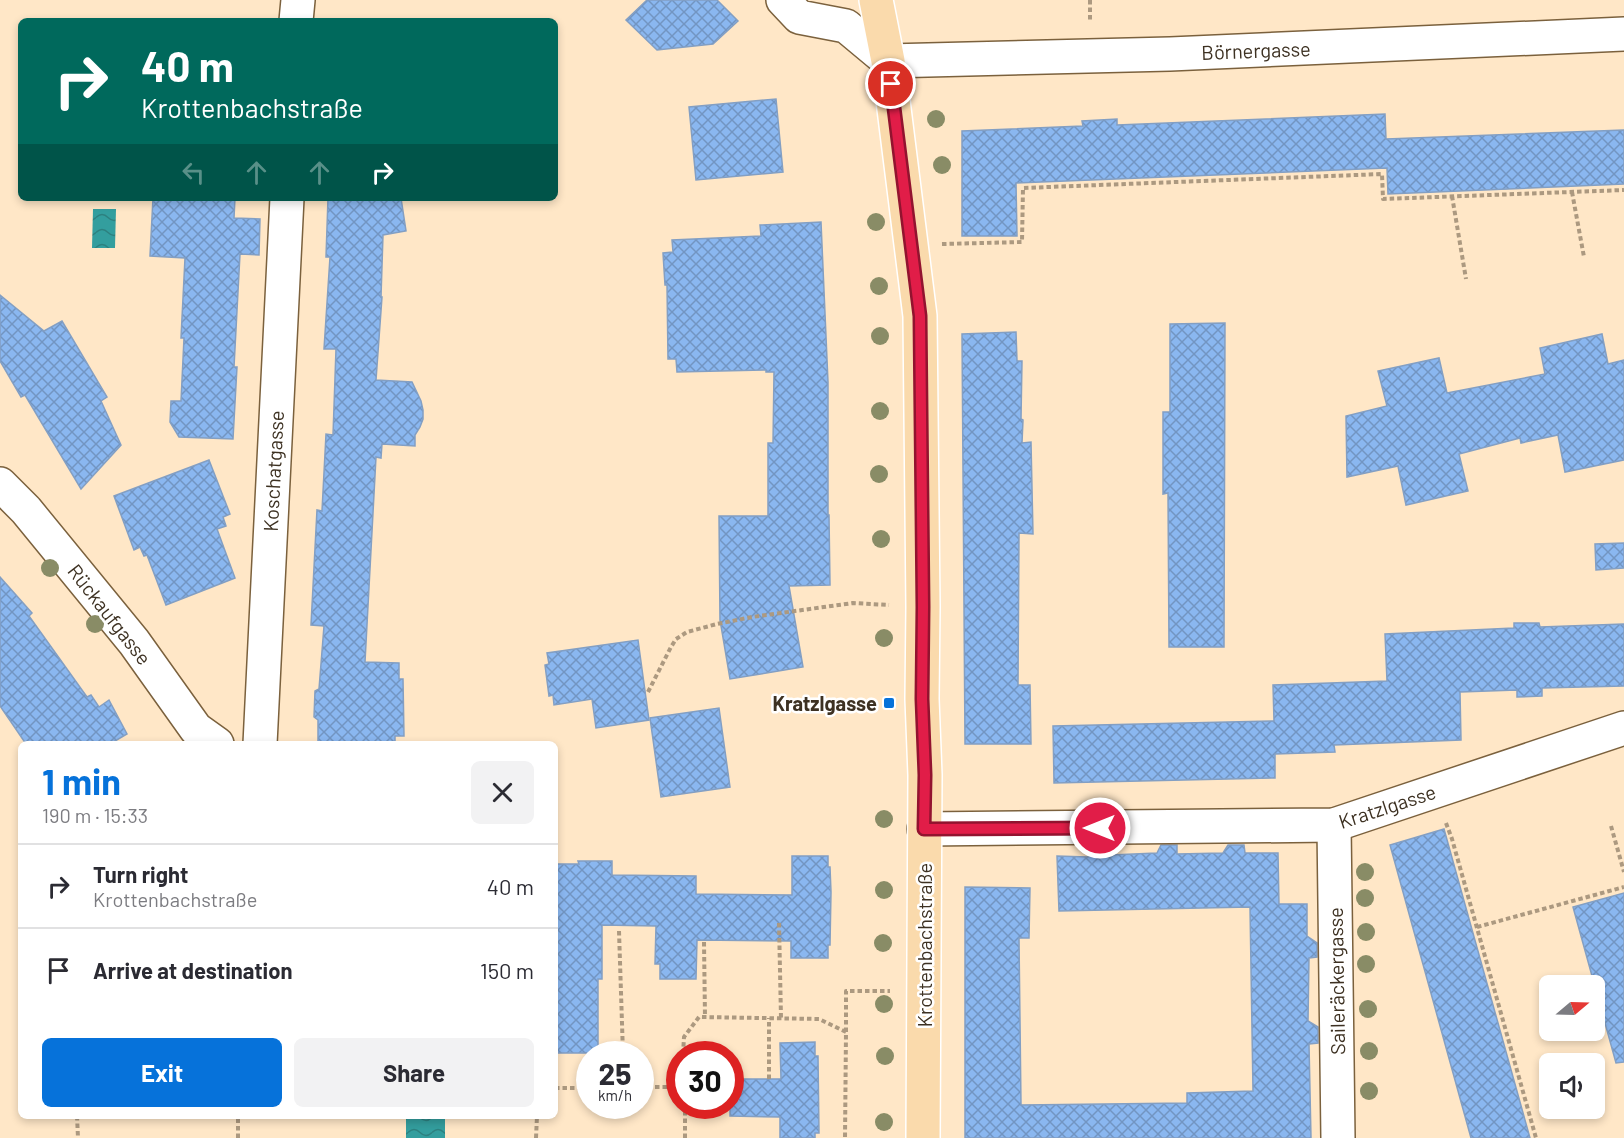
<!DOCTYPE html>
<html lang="en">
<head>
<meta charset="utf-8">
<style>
  :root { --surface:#fff; --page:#f2f2f3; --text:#2b2b33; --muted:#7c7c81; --line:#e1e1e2; --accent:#0672da }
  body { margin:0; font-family:Barlow,sans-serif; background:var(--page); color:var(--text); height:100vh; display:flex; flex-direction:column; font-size:22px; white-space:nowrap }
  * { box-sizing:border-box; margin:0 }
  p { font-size:20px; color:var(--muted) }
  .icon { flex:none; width:33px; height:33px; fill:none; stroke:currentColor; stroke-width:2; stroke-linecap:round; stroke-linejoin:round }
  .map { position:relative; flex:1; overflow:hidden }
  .sheet { position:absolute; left:18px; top:741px; width:540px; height:378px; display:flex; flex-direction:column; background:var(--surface); border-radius:9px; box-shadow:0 3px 9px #0003 }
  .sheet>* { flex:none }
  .guide { position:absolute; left:18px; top:18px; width:540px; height:183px; border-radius:9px; box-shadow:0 3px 9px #0003; background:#00695c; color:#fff; overflow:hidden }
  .needle { width:39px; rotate:71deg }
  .buttons { position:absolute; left:1539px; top:975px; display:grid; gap:12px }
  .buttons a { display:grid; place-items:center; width:66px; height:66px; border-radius:9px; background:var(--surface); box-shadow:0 3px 9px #0003; font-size:30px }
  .speed { position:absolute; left:576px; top:1041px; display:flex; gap:12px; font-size:30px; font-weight:700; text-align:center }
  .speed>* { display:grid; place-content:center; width:78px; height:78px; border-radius:50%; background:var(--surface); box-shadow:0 3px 9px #0003; line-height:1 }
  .speed small { font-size:15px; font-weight:400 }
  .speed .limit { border:9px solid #d22; background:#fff; color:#111 }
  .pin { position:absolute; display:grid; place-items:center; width:51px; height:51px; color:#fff; margin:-26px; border:3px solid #fff; border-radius:50%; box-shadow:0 2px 6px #0007 }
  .me { position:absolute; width:66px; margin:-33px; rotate:270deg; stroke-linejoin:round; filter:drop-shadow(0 0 4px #0008) }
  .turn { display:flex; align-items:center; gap:21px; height:126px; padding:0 24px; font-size:27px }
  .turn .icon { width:78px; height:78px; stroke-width:2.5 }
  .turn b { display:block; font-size:42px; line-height:51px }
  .lanes { display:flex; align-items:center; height:57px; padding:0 24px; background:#0003; justify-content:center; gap:30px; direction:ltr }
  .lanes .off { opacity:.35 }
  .round { display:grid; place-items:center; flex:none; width:63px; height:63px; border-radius:9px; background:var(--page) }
  .overview { display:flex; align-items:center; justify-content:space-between; height:102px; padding:0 24px }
  h1 { font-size:36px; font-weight:700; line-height:45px; color:var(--accent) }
  .action { display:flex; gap:12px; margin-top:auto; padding:12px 24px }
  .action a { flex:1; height:69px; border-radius:9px; background:var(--accent); color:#fff; font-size:24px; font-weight:700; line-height:69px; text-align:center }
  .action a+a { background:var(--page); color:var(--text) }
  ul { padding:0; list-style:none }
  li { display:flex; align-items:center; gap:18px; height:84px; padding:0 24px; border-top:2px solid var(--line) }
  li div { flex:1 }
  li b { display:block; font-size:22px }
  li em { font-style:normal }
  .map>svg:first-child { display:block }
</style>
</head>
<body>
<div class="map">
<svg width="1624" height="1138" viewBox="0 0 1624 1138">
  <defs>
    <pattern id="water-waves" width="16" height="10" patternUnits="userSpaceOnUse" patternTransform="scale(1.5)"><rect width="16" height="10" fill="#339e9e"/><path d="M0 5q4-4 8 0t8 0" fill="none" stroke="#2c8180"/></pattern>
    <pattern id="building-cross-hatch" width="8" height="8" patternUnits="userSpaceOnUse" patternTransform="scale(1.5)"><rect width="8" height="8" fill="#8ab7f0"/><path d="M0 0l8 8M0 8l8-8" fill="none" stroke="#7295c2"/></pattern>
  </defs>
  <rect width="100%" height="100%" fill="#ffe7c7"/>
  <g fill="url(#water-waves)">
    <polygon points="93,209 116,209 115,248 92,248"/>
    <polygon points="406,1118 445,1119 445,1138 406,1138"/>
  </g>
  <g fill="url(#building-cross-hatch)" stroke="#839fc3" stroke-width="1.5">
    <polygon points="647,0 717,0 738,21 713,44 657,50 626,20"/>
    <polygon points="776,99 783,172 696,180 689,107"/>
    <polygon points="1385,114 1386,139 1624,130 1624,184 1388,194 1387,168 1016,183 1017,236 962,236 962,131 1083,126 1082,121 1117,119 1117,125"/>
    <polygon points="153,198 235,198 234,218 260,219 259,255 240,254 234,367 237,367 233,439 179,437 170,422 171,401 181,401 184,338 181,338 185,258 150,256"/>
    <polygon points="328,198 401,198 406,231 383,235 381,297 382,297 376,380 412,382 421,401 423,410 423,419 420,427 415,435 415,446 382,444 381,458 376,457 365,662 399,663 399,679 403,679 404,736 395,736 395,744 318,744 318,720 314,717 315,691 319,689 324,626 311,625 317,510 322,511 326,434 333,435 336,349 324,349 330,257 326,257"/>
    <polygon points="821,222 828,382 828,515 829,515 830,585 789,586 803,667 730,679 720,620 719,516 768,516 768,443 773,443 774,372 766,372 766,370 677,372 676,359 668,359 667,285 665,285 663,253 673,252 672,240 761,236 760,225"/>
    <polygon points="0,295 44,331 62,321 107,397 101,401 121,445 81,489 25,395 21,397 0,361"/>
    <polygon points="1225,323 1224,647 1169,647 1168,493 1163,494 1163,412 1170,412 1170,324"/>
    <polygon points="1016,332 1017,361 1022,361 1021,419 1023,420 1022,443 1031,442 1033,534 1019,533 1018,685 1030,685 1031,744 965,744 962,334"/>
    <polygon points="1602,334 1608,364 1624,360 1624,460 1565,472 1558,435 1521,443 1520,438 1459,454 1468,491 1406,505 1398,466 1347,477 1346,416 1387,406 1378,371 1439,358 1447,393 1545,374 1540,348"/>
    <polygon points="209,460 230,514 223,517 226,526 217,529 235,578 166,605 147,555 144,556 140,547 134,550 114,496"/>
    <polygon points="1624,543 1624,568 1596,570 1595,544"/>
    <polygon points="0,577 32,613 29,616 87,697 91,695 99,707 109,700 127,734 110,744 26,744 0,706"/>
    <polygon points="1514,623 1539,623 1540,627 1624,624 1624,686 1542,688 1542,696 1517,697 1517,690 1460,692 1461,740 1334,745 1335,752 1275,754 1275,778 1054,783 1053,726 1274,721 1273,685 1387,681 1385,634 1514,628"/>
    <polygon points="638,640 649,720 596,728 592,699 554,705 553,695 549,696 545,665 549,664 547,653"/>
    <polygon points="719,708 730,787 661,797 650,718"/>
    <polygon points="1444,829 1530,1138 1471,1138 1390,845"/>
    <polygon points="1161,845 1177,845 1177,854 1223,853 1228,845 1244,845 1245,853 1278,853 1279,904 1307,904 1307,936 1317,943 1317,957 1309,958 1308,1021 1318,1027 1318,1043 1309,1044 1311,1138 965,1138 965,887 1030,888 1029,938 1019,938 1021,1105 1187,1103 1187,1093 1253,1091 1250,907 1059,911 1057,856 1088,857 1096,846 1110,846 1110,855 1157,853"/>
    <polygon points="792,856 828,856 828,867 830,867 831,892 830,945 828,945 828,958 791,958 791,941 697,940 696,979 660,979 660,964 655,964 656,926 602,925 602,979 598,979 598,1053 555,1053 555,864 579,864 578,861 612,861 612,875 696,876 696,894 792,895"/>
    <polygon points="1624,893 1624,1062 1616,1063 1573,907"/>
    <polygon points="815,1042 815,1056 818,1056 819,1133 815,1133 815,1138 780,1138 780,1117 730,1116 730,1079 781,1079 780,1043"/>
  </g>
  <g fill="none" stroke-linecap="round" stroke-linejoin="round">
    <g stroke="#7b613d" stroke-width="36">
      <g id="minor">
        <polyline points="783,0 799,17 846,26 888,61 1170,54 1624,34"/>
        <polyline points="296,21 298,0"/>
        <polyline points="0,484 26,510 134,642 196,729 217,744"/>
        <polyline points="260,744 287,198"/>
        <polyline points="1334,825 1338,1138"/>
        <polyline points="924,829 1334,825 1624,728"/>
      </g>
    </g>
    <g stroke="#fff" stroke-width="36">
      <polyline id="major" points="876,0 888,61 920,316 923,607 922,699 925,775 923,1138"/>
    </g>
    <g stroke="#ac9980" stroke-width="4" stroke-dasharray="4.5 3" stroke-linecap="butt">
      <polyline points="1090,0 1090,22"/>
      <polyline points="1572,192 1584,257"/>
      <polyline points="1452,196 1466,279"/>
      <polyline points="942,244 1022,242 1023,188 1382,174 1383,199 1624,190"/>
      <polyline points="648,692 671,647 676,639 687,632 717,624 752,617 853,603 889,605"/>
      <polyline points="1446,823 1452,839 1536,1138"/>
      <polyline points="1611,826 1624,872"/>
      <polyline points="779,923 781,1018"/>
      <polyline points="1477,927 1624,887"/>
      <polyline points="619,931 623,1054"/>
      <polyline points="704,942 705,1017"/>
      <polyline points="846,1032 846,991 890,991"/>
      <polyline points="683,1054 684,1037 699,1017 819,1019 846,1032 845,1138"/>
      <polyline points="769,1079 769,1018"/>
      <polyline points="640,1087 680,1087"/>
      <polyline points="555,1088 590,1088"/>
      <polyline points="77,1116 78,1138"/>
      <polyline points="238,1138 238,1116"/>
      <polyline points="536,1138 537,1116"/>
      <polyline points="685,1138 685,1106"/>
    </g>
    <use href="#minor" stroke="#fff" stroke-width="33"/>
    <use href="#major" stroke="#fadaac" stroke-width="33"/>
  </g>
  <g fill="#898c66">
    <circle cx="936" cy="119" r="9"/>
    <circle cx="942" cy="165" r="9"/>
    <circle cx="876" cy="222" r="9"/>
    <circle cx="879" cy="286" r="9"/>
    <circle cx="880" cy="336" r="9"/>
    <circle cx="880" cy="411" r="9"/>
    <circle cx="879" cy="474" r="9"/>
    <circle cx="881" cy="539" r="9"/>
    <circle cx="50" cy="568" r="9"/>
    <circle cx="95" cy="624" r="9"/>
    <circle cx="884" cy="638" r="9"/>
    <circle cx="884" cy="819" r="9"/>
    <circle cx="1365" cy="872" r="9"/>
    <circle cx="884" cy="890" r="9"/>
    <circle cx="1365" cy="898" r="9"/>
    <circle cx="1366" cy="932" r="9"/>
    <circle cx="883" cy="943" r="9"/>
    <circle cx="1366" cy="964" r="9"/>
    <circle cx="884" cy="1004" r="9"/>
    <circle cx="1368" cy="1009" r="9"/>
    <circle cx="1369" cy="1051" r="9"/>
    <circle cx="885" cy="1056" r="9"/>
    <circle cx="1369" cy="1091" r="9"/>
    <circle cx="884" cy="1122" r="9"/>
  </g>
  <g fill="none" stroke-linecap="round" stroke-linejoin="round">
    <g stroke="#92132f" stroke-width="15">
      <polyline id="route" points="891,84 920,316 923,607 922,699 925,775 924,829 1100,828"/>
    </g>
    <use href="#route" stroke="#e11d48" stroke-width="10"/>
  </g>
  <rect fill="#0672da" stroke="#fff" stroke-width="2" x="883" y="697" width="12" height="12" rx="3"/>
  <g text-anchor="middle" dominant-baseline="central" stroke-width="5" stroke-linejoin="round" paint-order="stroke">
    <g font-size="20" fill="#3d3122" stroke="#fff">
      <text transform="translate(1256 50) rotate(-2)">Börnergasse</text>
      <text transform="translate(273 471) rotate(-87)">Koschatgasse</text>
      <text transform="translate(110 614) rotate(52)">Rückaufgasse</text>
      <text transform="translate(1387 806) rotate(-18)">Kratzlgasse</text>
      <text transform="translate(924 945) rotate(-90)">Krottenbachstraße</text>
      <text transform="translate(1336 981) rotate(-91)">Saileräckergasse</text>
    </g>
    <g font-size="20" font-weight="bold" fill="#3d3122" stroke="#fff" text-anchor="end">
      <text x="877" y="703">Kratzlgasse</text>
    </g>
  </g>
</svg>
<div class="buttons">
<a><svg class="needle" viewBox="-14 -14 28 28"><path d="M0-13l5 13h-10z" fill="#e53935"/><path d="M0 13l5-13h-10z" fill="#7c7c81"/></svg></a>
<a><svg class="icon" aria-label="sound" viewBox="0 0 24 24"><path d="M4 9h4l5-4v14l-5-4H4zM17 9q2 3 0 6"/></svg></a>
</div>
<div class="speed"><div>25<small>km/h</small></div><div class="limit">30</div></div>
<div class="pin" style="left:891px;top:84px;background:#d93025"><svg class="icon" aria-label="arrive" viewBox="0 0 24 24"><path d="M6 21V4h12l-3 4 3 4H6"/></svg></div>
<svg class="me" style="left:1100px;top:828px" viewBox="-20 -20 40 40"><circle r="17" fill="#e11d48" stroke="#fff" stroke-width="3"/><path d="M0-11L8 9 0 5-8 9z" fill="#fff"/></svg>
<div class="guide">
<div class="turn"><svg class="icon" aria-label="right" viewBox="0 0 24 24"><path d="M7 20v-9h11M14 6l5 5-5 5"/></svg><div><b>40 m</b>Krottenbachstraße</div></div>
<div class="lanes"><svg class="icon off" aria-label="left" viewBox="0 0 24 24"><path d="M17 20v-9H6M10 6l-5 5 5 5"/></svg><svg class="icon off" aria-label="ahead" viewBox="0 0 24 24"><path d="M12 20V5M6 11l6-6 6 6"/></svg><svg class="icon off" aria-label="ahead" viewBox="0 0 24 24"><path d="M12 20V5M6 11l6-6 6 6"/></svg><svg class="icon" aria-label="right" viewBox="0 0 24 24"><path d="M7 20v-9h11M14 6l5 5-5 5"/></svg></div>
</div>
<section class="sheet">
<div class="overview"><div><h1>1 min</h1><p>190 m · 15:33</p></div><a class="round"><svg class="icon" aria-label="close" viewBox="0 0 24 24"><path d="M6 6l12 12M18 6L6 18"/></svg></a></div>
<ul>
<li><svg class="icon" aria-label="right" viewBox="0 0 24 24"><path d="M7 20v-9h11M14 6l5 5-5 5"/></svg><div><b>Turn right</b><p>Krottenbachstraße</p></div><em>40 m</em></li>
<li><svg class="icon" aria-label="arrive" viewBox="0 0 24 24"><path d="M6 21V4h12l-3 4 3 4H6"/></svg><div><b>Arrive at destination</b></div><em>150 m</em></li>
</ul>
<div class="action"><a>Exit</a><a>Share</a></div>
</section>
</div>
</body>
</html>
